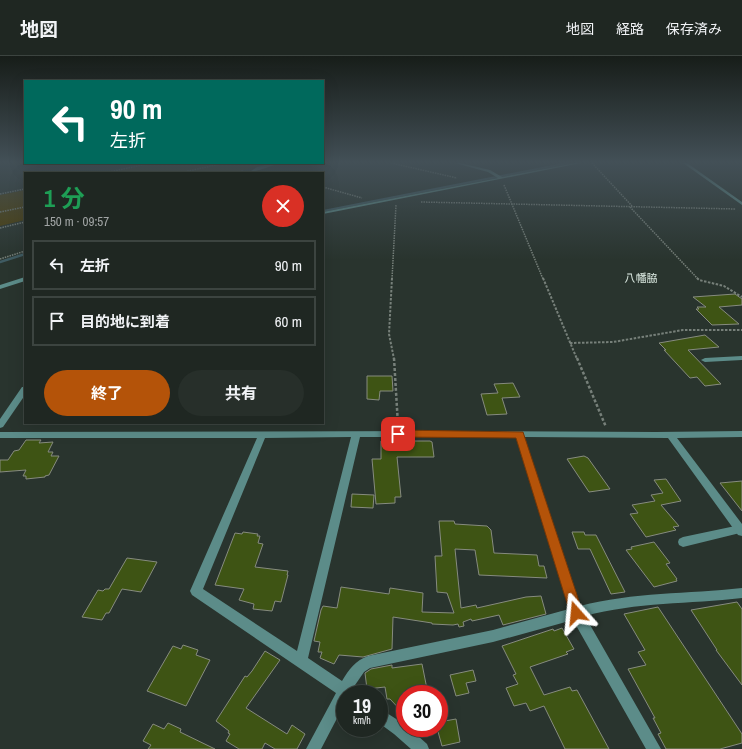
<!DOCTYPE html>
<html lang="ja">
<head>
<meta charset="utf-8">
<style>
  :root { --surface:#1f2722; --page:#272f2a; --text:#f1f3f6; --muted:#a1a5a5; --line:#3c4440; --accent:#b45309 }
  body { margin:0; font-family:"Archivo Narrow","Noto Sans JP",sans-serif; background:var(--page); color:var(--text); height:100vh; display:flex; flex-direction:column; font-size:15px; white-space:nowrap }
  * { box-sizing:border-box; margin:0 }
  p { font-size:13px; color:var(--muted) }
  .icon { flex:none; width:22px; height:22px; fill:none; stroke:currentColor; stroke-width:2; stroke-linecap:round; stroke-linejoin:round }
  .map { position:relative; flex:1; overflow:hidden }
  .details { position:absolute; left:24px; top:116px; width:300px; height:252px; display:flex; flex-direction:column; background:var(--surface); border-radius:0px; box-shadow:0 4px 16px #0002,0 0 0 1px var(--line) }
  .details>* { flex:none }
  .banner { position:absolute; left:24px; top:24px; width:300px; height:84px; border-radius:0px; box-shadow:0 4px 16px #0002,0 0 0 1px var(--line); background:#00695c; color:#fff; overflow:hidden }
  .speed { position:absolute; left:336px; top:629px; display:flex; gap:8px; font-size:20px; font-weight:700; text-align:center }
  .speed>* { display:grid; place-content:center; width:52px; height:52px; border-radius:50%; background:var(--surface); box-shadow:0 4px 16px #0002,0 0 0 1px var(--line); line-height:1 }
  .speed small { font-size:10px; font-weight:400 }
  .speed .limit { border:6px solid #d22; background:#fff; color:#111 }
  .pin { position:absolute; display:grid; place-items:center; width:34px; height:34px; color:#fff; margin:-17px; border-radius:8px; box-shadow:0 2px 6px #0006 }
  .me { position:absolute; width:44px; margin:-22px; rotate:342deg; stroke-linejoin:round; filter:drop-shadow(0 0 3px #0008) }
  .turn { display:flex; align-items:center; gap:14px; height:84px; padding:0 20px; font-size:18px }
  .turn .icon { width:52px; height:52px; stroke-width:2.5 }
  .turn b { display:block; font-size:28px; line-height:34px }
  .round { display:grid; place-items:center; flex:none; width:42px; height:42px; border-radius:21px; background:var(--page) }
  .overview { display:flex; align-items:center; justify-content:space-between; height:68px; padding:0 20px }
  h1 { font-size:24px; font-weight:700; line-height:30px; color:#1e9e55 }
  .button { display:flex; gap:8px; margin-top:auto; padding:8px 20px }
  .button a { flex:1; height:46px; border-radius:24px; background:var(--accent); color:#fff; font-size:16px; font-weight:700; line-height:46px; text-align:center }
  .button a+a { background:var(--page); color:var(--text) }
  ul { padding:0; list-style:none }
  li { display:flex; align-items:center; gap:12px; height:50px; margin:0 8px 6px; padding:0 12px; border:2px solid var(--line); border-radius:0px }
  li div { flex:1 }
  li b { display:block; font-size:15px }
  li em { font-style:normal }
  header { display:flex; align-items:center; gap:24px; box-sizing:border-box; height:56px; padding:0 20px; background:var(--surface); border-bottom:1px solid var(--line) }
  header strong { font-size:19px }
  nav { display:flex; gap:22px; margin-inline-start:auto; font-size:14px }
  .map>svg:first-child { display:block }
</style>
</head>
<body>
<header>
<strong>地図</strong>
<nav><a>地図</a><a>経路</a><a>保存済み</a></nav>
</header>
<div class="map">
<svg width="742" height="693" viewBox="0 0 742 693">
  <rect width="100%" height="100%" fill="#29342e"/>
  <g fill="#4c3e07">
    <polygon points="157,107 271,107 232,117 108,117"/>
    <polygon points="25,134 25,164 0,170 0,139"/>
  </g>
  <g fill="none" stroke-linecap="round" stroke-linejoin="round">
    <polyline stroke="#3f5b62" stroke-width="2" points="323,155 568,107"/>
    <polyline stroke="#3f5b62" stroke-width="2.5" points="0,206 25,198"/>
  </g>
  <g fill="#3e5414" stroke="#868b7f">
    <polygon points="735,238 742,243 742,249 719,251 739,268 712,269 696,253 699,253 697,251 706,251 693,241"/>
    <polygon points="705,279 719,291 688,294 721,328 705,330 697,321 690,322 664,294 666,294 659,287"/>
    <polygon points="367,320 392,320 393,335 380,335 379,344 367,343"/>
    <polygon points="513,327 520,341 502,342 507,358 487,359 481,338 498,337 494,328"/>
    <polygon points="26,384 41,384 39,387 53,386 48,396 53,396 51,400 59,400 49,419 45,420 45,421 26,423 26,420 23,420 26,414 0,416 0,404 8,404 14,395 19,394"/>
    <polygon points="381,385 430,385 432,386 434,401 397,401 401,441 395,441 395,447 376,448 372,403 381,403"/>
    <polygon points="584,400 588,402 610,433 589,436 567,403"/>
    <polygon points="666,423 681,445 661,449 679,470 673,471 676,474 646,481 630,458 638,457 632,449 655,445 651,439 663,437 654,424"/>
    <polygon points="742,425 742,455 720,427"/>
    <polygon points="352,438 374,439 373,452 351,451"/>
    <polygon points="439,465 454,465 455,468 487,470 491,474 494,497 537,499 539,510 544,510 547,522 479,519 475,494 455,493 461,552 476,549 477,552 526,541 541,540 546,558 503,569 499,559 472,565 471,563 463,566 464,570 459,571 458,568 453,569 432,568 432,567 393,561 392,593 363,601 339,599 334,608 320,602 322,596 318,596 320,586 314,585 321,554 323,550 337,552 341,531 389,538 390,532 423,537 422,556 454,557 447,537 437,536 435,500 442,500"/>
    <polygon points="243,476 258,478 257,480 260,480 258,487 263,488 255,511 288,515 287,519 288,519 281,546 275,545 272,555 253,553 254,548 239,544 244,533 215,529 235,477 242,478"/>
    <polygon points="572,476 584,476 585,479 596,479 625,536 611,538 590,493 578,493"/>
    <polygon points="654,486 670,507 666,508 677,523 676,523 677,525 654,531 626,494 632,493 631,491"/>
    <polygon points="127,502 157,506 141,536 122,533 109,557 106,557 102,564 82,561 98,534 103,535 105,533 109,533"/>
    <polygon points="737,546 742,553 742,629 716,594 717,594 691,554"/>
    <polygon points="658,551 742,678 742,687 720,693 666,693 658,678 661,677 653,662 655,662 628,613 646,609 638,596 645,594 624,558"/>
    <polygon points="562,572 574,593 566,596 568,598 530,611 544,639 570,631 572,635 577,634 609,693 565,693 544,650 530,655 526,647 514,650 506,632 518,628 513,619 516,618 502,590 553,573 554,575"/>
    <polygon points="183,589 198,594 196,599 210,604 186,650 147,635 173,590 181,593"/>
    <polygon points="265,595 280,604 246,652 287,678 292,669 305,678 297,693 275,693 265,687 262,693 239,693 226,685 230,678 228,677 229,675 216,665 245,620 247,621 252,615"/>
    <polygon points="422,608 428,638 405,638 405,659 390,643 387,643 385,631 367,633 365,617 371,613 392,609 392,612"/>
    <polygon points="473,614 476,625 466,627 469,637 456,640 450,619"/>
    <polygon points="456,663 460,686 442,690 437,672 439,672 439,666"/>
    <polygon points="168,667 181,673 180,676 215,693 148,693 151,689 143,685 153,668 164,673"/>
  </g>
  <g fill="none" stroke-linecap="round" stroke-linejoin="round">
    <g stroke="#77807a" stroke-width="1.5" stroke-dasharray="1.5 1" stroke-linecap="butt">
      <polyline points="391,107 457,122"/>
      <polyline points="592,107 632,150"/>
      <polyline points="104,117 152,107"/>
      <polyline points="180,117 224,107"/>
      <polyline points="234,117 243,115"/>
      <polyline points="504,129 543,223"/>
      <polyline points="323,131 362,142"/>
      <polyline points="0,138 25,133"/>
      <polyline points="421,146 736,153"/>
      <polyline points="630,151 698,223"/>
      <polyline points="0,156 25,151"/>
      <polyline points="0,172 25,166"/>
      <polyline points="0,203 25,195"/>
      <polyline points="392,223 396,149"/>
    </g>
    <g stroke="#77807a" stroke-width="2" stroke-dasharray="2.5 1.5" stroke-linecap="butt">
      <polyline points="392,222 389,278 394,303"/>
      <polyline points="543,222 577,303"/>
      <polyline points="697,222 699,224 724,230 742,241"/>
      <polyline points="570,287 613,286 683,274 742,274"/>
    </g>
    <g stroke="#77807a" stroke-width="2.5" stroke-dasharray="3 2" stroke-linecap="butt">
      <polyline points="394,302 398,369"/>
      <polyline points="577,302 606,371"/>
    </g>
    <g fill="#5c8c89" fill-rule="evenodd">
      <polygon points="742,300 742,304 705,306 701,304 705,302"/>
      <polygon points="740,469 742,469 742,477 740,477 683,491 679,489 678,486 679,483 683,481"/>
    </g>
    <g fill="#5c8c89" fill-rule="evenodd">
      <path d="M 273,107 L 279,107 C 275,109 251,117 248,117 L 257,111 Z"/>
      <polygon points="455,107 460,107 490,114 502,121 575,107 581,107 323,158 323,156 498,122 488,116"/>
      <polygon points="683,107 687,107 742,146 742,149"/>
      <polygon points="25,221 25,225 0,233 0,229"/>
      <polygon points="22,331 25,331 25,339 3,371 0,372 0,363"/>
      <path d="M 442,375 L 656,376 L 742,375 L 742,381 L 677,382 L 742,468 L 742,480 L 738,479 L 668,382 L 524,381 L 580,550 C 633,536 688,538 742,532 L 742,542 C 690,548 636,546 585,560 L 661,693 L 646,693 L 573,564 L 493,586 L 370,612 L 364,616 L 353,632 L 357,638 L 345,638 L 345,647 L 321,693 L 306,693 L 336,637 L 192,539 L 190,535 L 257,382 L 0,382 L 0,376 ZM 351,381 L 297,595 L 203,533 L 265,382 ZM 360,381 L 516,381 L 569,553 L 493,574 L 368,600 C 355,605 349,613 342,625 L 308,602 Z"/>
      <polygon points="379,652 404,668 405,672 409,672 427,688 429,693 411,693 394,678 379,667"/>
    </g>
  </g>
  <linearGradient id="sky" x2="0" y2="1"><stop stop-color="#171d19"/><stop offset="0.52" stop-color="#435057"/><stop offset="1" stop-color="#435057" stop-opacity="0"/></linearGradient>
  <rect width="742" height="204" fill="url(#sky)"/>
  <polygon fill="#b45309" stroke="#753606" points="398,374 523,376 583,557 581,562 576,564 572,562 570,557 516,382 398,381 393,378"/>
  <g text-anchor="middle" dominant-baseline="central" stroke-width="3.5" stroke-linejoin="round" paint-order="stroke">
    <g font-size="11" fill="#dae8e0" stroke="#29342e">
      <text x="641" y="222">八幡脇</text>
    </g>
  </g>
</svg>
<div class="speed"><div>19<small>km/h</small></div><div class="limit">30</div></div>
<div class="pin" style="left:398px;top:378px;background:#d93025"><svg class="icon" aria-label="arrive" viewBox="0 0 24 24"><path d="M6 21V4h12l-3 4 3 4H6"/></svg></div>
<svg class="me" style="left:576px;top:557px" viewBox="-20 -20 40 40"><path d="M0-17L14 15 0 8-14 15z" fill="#b45309" stroke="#fff" stroke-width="4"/></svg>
<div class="banner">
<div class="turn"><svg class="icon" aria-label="left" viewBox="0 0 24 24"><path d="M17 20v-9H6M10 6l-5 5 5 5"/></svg><div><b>90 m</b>左折</div></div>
</div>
<section class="details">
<div class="overview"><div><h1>1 分</h1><p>150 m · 09:57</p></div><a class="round" style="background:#d93025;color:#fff"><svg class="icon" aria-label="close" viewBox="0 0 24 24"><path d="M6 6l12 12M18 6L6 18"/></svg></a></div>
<ul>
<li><svg class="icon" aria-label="left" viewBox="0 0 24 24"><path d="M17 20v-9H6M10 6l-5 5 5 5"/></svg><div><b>左折</b></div><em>90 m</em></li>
<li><svg class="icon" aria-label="arrive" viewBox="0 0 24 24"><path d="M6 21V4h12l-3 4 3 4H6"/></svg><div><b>目的地に到着</b></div><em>60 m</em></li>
</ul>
<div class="button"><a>終了</a><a>共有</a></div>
</section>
</div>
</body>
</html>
